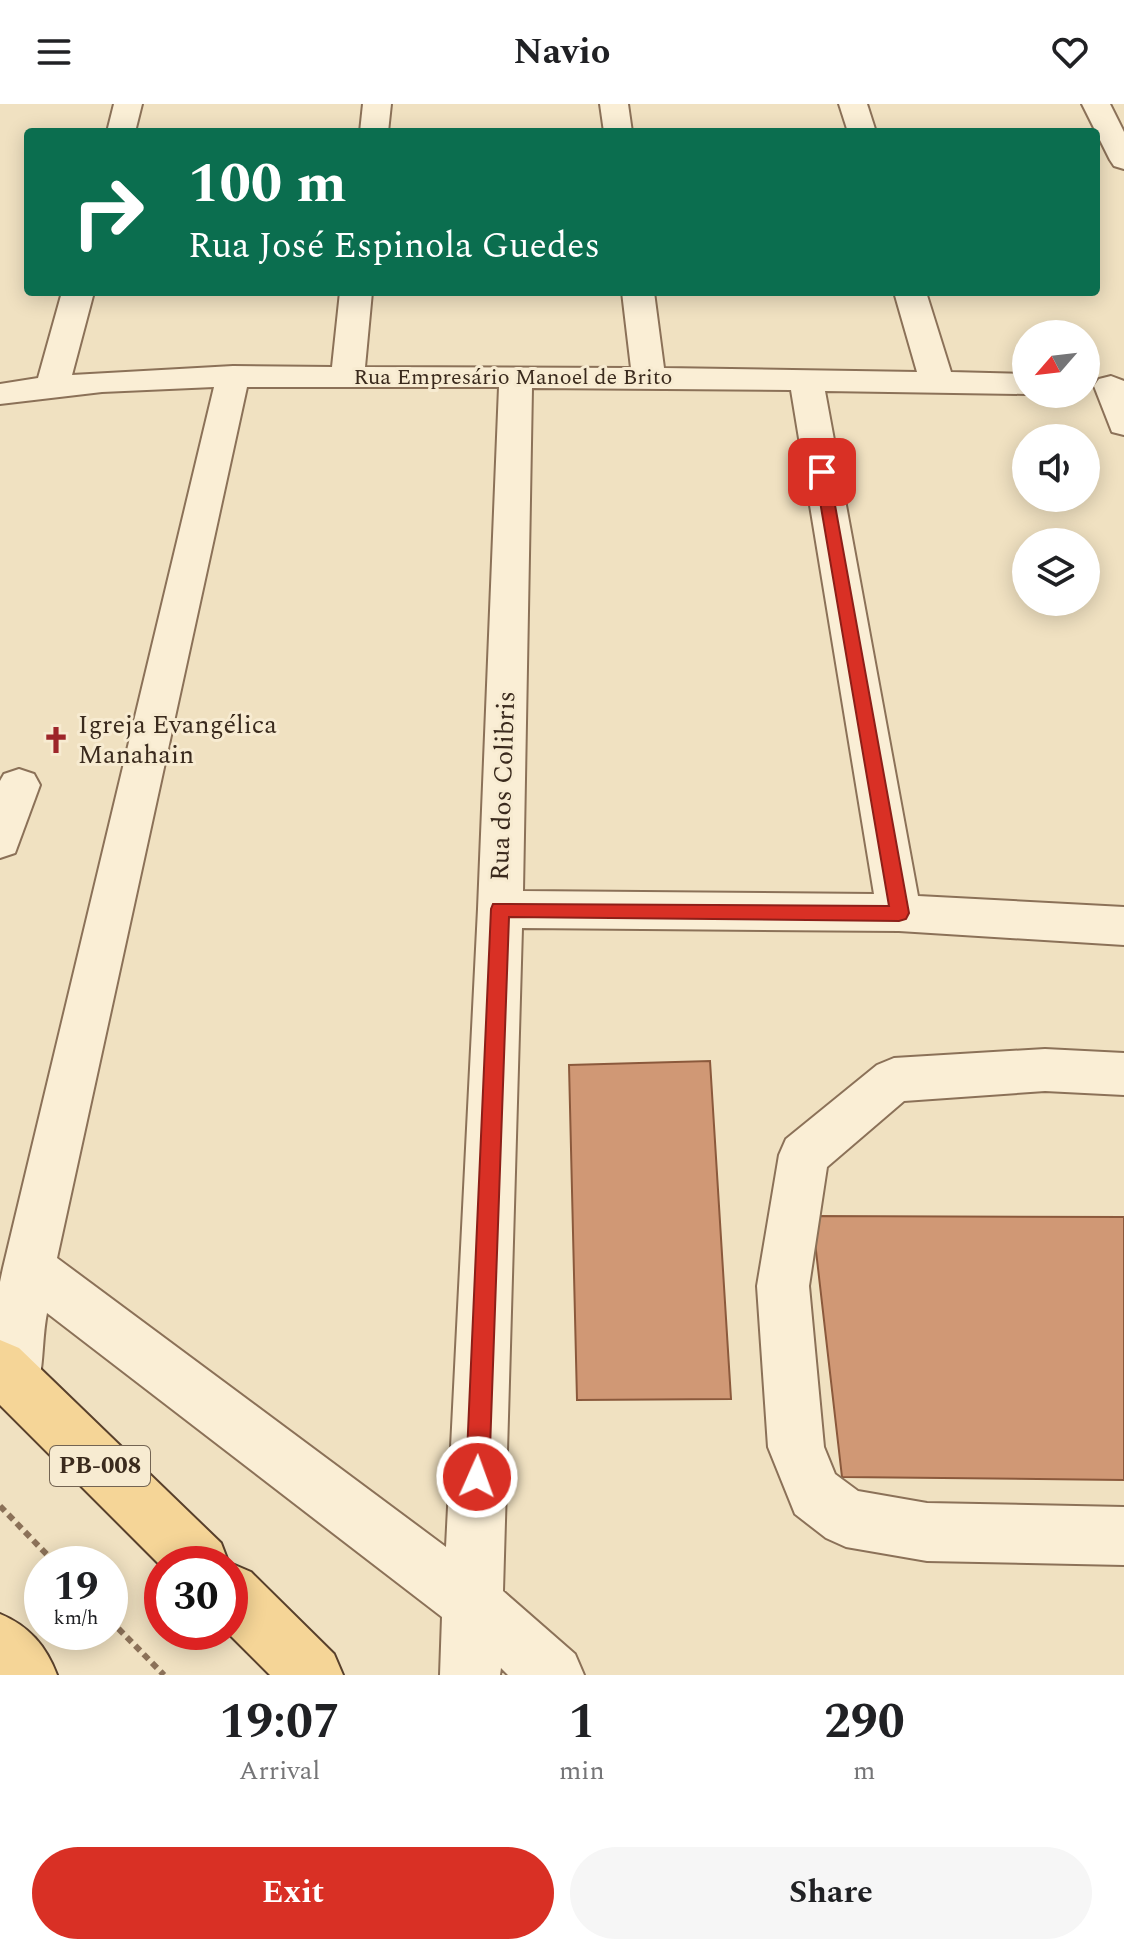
<!DOCTYPE html>
<html lang="en">
<head>
<meta charset="utf-8">
<style>
  :root { --surface:#fff; --page:#f6f6f6; --text:#202124; --muted:#757577; --accent:#d93025 }
  body { margin:0; font-family:Spectral,serif; background:var(--page); color:var(--text); height:100vh; display:flex; flex-direction:column; font-size:30px; white-space:nowrap }
  * { box-sizing:border-box; margin:0 }
  p { font-size:26px; color:var(--muted) }
  .icon { flex:none; width:44px; height:44px; fill:none; stroke:currentColor; stroke-width:2; stroke-linecap:round; stroke-linejoin:round }
  .map { position:relative; height:1571px; overflow:hidden }
  .details { display:flex; flex-direction:column; background:var(--surface); flex:1 }
  .details>* { flex:none }
  .top-card { position:absolute; left:24px; top:24px; width:1076px; height:168px; border-radius:8px; box-shadow:0 4px 20px #0003; background:#0b6e4f; color:#fff; overflow:hidden }
  .needle { width:52px; rotate:242deg }
  .fabs { position:absolute; left:1012px; top:216px; display:grid; gap:16px }
  .fabs a { display:grid; place-items:center; width:88px; height:88px; border-radius:50%; background:var(--surface); box-shadow:0 4px 20px #0003; font-size:40px }
  .speed { position:absolute; left:24px; top:1442px; display:flex; gap:16px; font-size:40px; font-weight:700; text-align:center }
  .speed>* { display:grid; place-content:center; width:104px; height:104px; border-radius:50%; background:var(--surface); box-shadow:0 4px 20px #0003; line-height:1 }
  .speed small { font-size:20px; font-weight:400 }
  .speed .limit { border:12px solid #d22; background:#fff; color:#111 }
  .pin { position:absolute; display:grid; place-items:center; width:68px; height:68px; color:#fff; margin:-34px; border-radius:16px; box-shadow:0 4px 12px #0006 }
  .me { position:absolute; width:88px; margin:-44px; rotate:2deg; stroke-linejoin:round; filter:drop-shadow(0 0 6px #0008) }
  .turn { display:flex; align-items:center; gap:28px; height:168px; padding:0 32px; font-size:36px }
  .turn .icon { width:104px; height:104px; stroke-width:2.5 }
  .turn b { display:block; font-size:56px; line-height:68px }
  .eta { display:flex; justify-content:space-evenly; align-items:center; height:136px; text-align:center }
  .eta b { font-size:48px; font-weight:700; line-height:56px }
  .cta { display:flex; gap:16px; margin-top:auto; padding:16px 32px }
  .cta a { flex:1; height:92px; border-radius:48px; background:var(--accent); color:#fff; font-size:32px; font-weight:700; line-height:92px; text-align:center }
  .cta a+a { background:var(--page); color:var(--text) }
  header { display:flex; justify-content:space-between; align-items:center; height:104px; padding:0 32px; background:var(--surface); font-size:36px; font-weight:700 }
  .map>svg:first-child { display:block }
</style>
</head>
<body>
<header><svg class="icon" aria-label="menu" viewBox="0 0 24 24"><path d="M4 6h16M4 12h16M4 18h16"/></svg>Navio<svg class="icon" aria-label="heart" viewBox="0 0 24 24"><path d="M12 20l-8-8c-3-5 5-10 8-4 3-6 11-1 8 4z"/></svg></header>
<div class="map">
<svg width="1124" height="1571" viewBox="0 0 1124 1571">
  <rect width="100%" height="100%" fill="#f0e1c1"/>
  <g fill="#d09875" stroke="#8b593c" stroke-width="2">
    <polygon points="710,957 731,1295 577,1296 569,961"/>
    <polygon points="812,1112 1124,1113 1124,1376 842,1373"/>
  </g>
  <g fill="none" stroke-linecap="round" stroke-linejoin="round">
    <g stroke="#8b7158" stroke-width="4">
      <g id="minor">
        <polygon points="114,0 142,0 135,28 107,28"/>
        <polygon points="363,0 391,0 388,28 360,28"/>
        <polygon points="600,0 628,0 632,28 604,28"/>
        <polygon points="839,0 867,0 876,28 848,28"/>
        <polygon points="1082,0 1110,0 1124,28 1124,65 1114,62 1110,56"/>
        <path d="M 62,188 L 94,188 L 72,271 L 233,262 L 332,263 L 340,188 L 372,188 L 365,263 L 631,264 L 622,188 L 654,188 L 664,264 L 917,268 L 894,188 L 926,188 L 951,268 L 1026,270 L 1026,290 L 825,287 L 918,792 L 1124,803 L 1124,841 L 899,827 L 522,824 L 503,1487 L 575,1550 L 584,1571 L 508,1571 L 501,1564 L 500,1571 L 440,1571 L 442,1513 L 47,1209 C 41,1239 45,1269 33,1296 L 14,1304 L 0,1298 L 0,1178 L 3,1164 L 214,283 L 102,288 L 0,300 L 0,280 L 38,274 ZM 247,283 L 499,283 L 478,805 L 446,1443 L 57,1154 ZM 532,284 L 791,286 L 874,790 L 523,787 Z"/>
        <polygon points="1111,272 1124,277 1124,331 1112,328 1094,282 1099,275"/>
        <polygon points="19,665 34,670 40,681 15,749 0,754 0,677 4,670"/>
        <polygon points="1045,945 1124,949 1124,991 1045,987 904,997 827,1063 809,1182 824,1343 835,1370 858,1387 927,1399 1124,1403 1124,1461 927,1457 846,1443 826,1434 795,1410 768,1343 757,1182 779,1051 786,1035 877,961 894,954"/>
      </g>
    </g>
    <g stroke="#58402c" stroke-width="4">
      <g id="major">
        <polygon points="0,1236 19,1244 221,1439 229,1460 230,1459 251,1468 334,1550 343,1571 270,1571 227,1528 230,1528 230,1460 162,1460 162,1463 0,1301"/>
        <path d="M 0,1510 C 29,1522 46,1542 57,1571 L 0,1571 Z"/>
      </g>
    </g>
    <g stroke="#8b7158" stroke-width="6" stroke-dasharray="7 5" stroke-linecap="butt">
      <polyline points="0,1402 56,1460"/>
      <polyline points="110,1516 164,1571"/>
    </g>
    <use href="#minor" fill="#faeed5" fill-rule="evenodd"/>
    <use href="#major" fill="#f5d597" fill-rule="evenodd"/>
  </g>
  <polygon fill="#d93025" stroke="#8d1f18" stroke-width="2" points="822,364 829,368 909,809 906,815 899,817 509,813 489,1373 485,1381 477,1385 469,1381 466,1373 491,805 493,800 889,802 815,368"/>
  <defs>
    <g id="church-bare" transform="scale(2.16)"><path d="M-1.2-6h2.4v3.5h3.3v2.4h-3.3V6h-2.4V-.1h-3.3v-2.4h3.3Z" fill="#9d2529" stroke="#f7ebd1" stroke-width="2.5" paint-order="stroke"/></g>
  </defs>
  <g fill-rule="evenodd">
    <use href="#church-bare" x="56" y="636"/>
  </g>
  <g text-anchor="middle" dominant-baseline="central" stroke-width="6" stroke-linejoin="round" paint-order="stroke">
    <g font-size="22" fill="#3a2a1d" stroke="#f7ebd1">
      <text x="513" y="273">Rua Empresário Manoel de Brito</text>
    </g>
    <rect fill="#f7ebd1" stroke="#736453" stroke-width="2" x="50" y="1342" width="100" height="40" rx="6"/>
    <g font-size="24" font-weight="bold" fill="#3a2a1d">
      <text x="100" y="1362">PB-008</text>
    </g>
    <g font-size="26" fill="#3a2a1d" stroke="#f7ebd1" text-anchor="start">
      <text x="78" y="621">Igreja Evangélica<tspan x="78" dy="30">Manahain</tspan></text>
    </g>
    <g font-size="26" fill="#3a2a1d" stroke="#f7ebd1">
      <text transform="translate(503 682) rotate(-88)">Rua dos Colibris</text>
    </g>
  </g>
</svg>
<div class="fabs">
<a><svg class="needle" viewBox="-14 -14 28 28"><path d="M0-13l5 13h-10z" fill="#e53935"/><path d="M0 13l5-13h-10z" fill="#757577"/></svg></a>
<a><svg class="icon" aria-label="sound" viewBox="0 0 24 24"><path d="M4 9h4l5-4v14l-5-4H4zM17 9q2 3 0 6"/></svg></a>
<a><svg class="icon" aria-label="layers" viewBox="0 0 24 24"><path d="M12 4l9 5-9 5-9-5zM3 14l9 5 9-5"/></svg></a>
</div>
<div class="speed"><div>19<small>km/h</small></div><div class="limit">30</div></div>
<div class="pin" style="left:822px;top:368px;background:#d93025"><svg class="icon" aria-label="arrive" viewBox="0 0 24 24"><path d="M6 21V4h12l-3 4 3 4H6"/></svg></div>
<svg class="me" style="left:477px;top:1373px" viewBox="-20 -20 40 40"><circle r="17" fill="#d93025" stroke="#fff" stroke-width="3"/><path d="M0-11L8 9 0 5-8 9z" fill="#fff"/></svg>
<div class="top-card">
<div class="turn"><svg class="icon" aria-label="right" viewBox="0 0 24 24"><path d="M7 20v-9h11M14 6l5 5-5 5"/></svg><div><b>100 m</b>Rua José Espinola Guedes</div></div>
</div>
</div>
<section class="details">
<div class="eta">
<div><b>19:07</b><p>Arrival</p></div>
<div><b>1</b><p>min</p></div>
<div><b>290</b><p>m</p></div>
</div>
<div class="cta"><a>Exit</a><a>Share</a></div>
</section>
</body>
</html>
